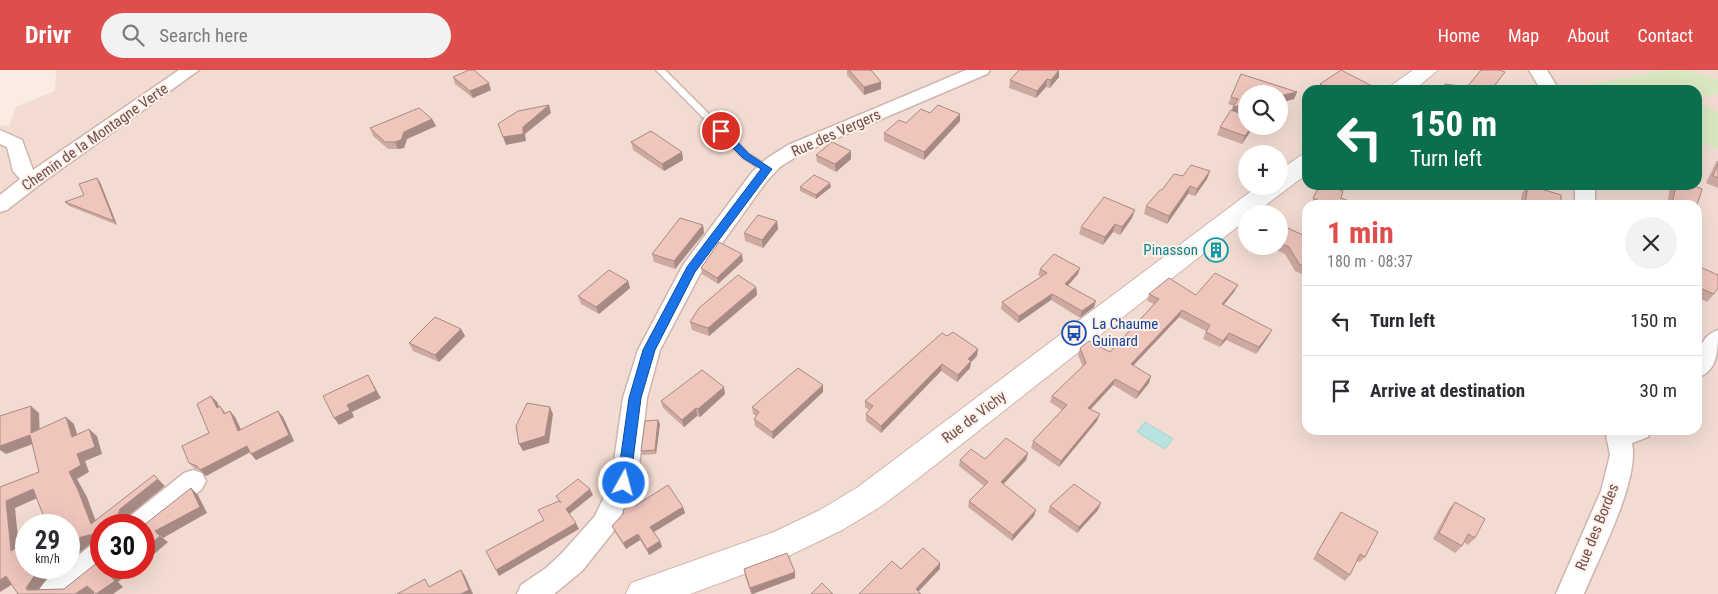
<!DOCTYPE html>
<html lang="en">
<head>
<meta charset="utf-8">
<style>
  :root { --surface:#fff; --page:#f2f2f3; --text:#2b2b33; --muted:#7c7c81; --line:#e1e1e2; --accent:#e04d4d }
  body { margin:0; font-family:"Roboto Condensed",sans-serif; background:var(--page); color:var(--text); height:100vh; display:flex; flex-direction:column; font-size:19px; white-space:nowrap }
  * { box-sizing:border-box; margin:0 }
  p { font-size:16px; color:var(--muted) }
  .icon { flex:none; width:28px; height:28px; fill:none; stroke:currentColor; stroke-width:2; stroke-linecap:round; stroke-linejoin:round }
  .map { position:relative; flex:1; overflow:hidden }
  .drawer { position:absolute; left:1302px; top:130px; width:400px; height:235px; display:flex; flex-direction:column; background:var(--surface); border-radius:15px; box-shadow:0 5px 20px #0002 }
  .drawer>* { flex:none }
  .guide { position:absolute; left:1302px; top:15px; width:400px; height:105px; border-radius:15px; box-shadow:0 5px 20px #0002; background:#0b6e4f; color:#fff; overflow:hidden }
  .controls { position:absolute; left:1238px; top:15px; display:grid; gap:10px }
  .controls a { display:grid; place-items:center; width:50px; height:50px; border-radius:50%; background:var(--surface); box-shadow:0 5px 20px #0002; font-size:25px }
  .speed { position:absolute; left:15px; top:444px; display:flex; gap:10px; font-size:25px; font-weight:700; text-align:center }
  .speed>* { display:grid; place-content:center; width:65px; height:65px; border-radius:50%; background:var(--surface); box-shadow:0 5px 20px #0002; line-height:1 }
  .speed small { font-size:12px; font-weight:400 }
  .speed .limit { border:8px solid #d22; background:#fff; color:#111 }
  .pin { position:absolute; display:grid; place-items:center; width:42px; height:42px; color:#fff; margin:-21px; border:2px solid #fff; border-radius:50%; box-shadow:0 1px 5px #0007 }
  .me { position:absolute; width:55px; margin:-28px; rotate:7deg; stroke-linejoin:round; filter:drop-shadow(0 0 4px #0008) }
  .turn { display:flex; align-items:center; gap:18px; height:105px; padding:0 25px; font-size:22px }
  .turn .icon { width:65px; height:65px; stroke-width:2.5 }
  .turn b { display:block; font-size:35px; line-height:42px }
  .round { display:grid; place-items:center; flex:none; width:52px; height:52px; border-radius:26px; background:var(--page) }
  .headline { display:flex; align-items:center; justify-content:space-between; height:85px; padding:0 25px }
  h1 { font-size:30px; font-weight:700; line-height:38px; color:var(--accent) }
  ul { padding:0; list-style:none }
  li { display:flex; align-items:center; gap:15px; height:70px; padding:0 25px; border-top:1px solid var(--line) }
  li div { flex:1 }
  li b { display:block; font-size:19px }
  li em { font-style:normal }
  header { display:flex; align-items:center; gap:30px; box-sizing:border-box; height:70px; padding:0 25px; background:var(--accent); color:#fff }
  header strong { font-size:24px }
  nav { display:flex; gap:28px; margin-inline-start:auto; font-size:18px }
  .search { width:350px; height:45px; background:var(--page); display:flex; align-items:center; gap:12px; box-sizing:border-box; padding:0 18px; border-radius:28px; color:var(--muted); font-size:19px }
  .map>svg:first-child { display:block }
</style>
</head>
<body>
<header>
<strong>Drivr</strong>
<div class="search"><svg class="icon" aria-label="search" viewBox="0 0 24 24"><circle cx="10" cy="10" r="6"/><path d="M15 15l6 6"/></svg>Search here</div>
<nav><a>Home</a><a>Map</a><a>About</a><a>Contact</a></nav>
</header>
<div class="map">
<svg width="1718" height="524" viewBox="0 0 1718 524">
  <rect width="100%" height="100%" fill="#fbece3"/>
  <path fill="#f2dcd2" fill-rule="evenodd" d="M 56,0 L 1718,0 L 1718,524 L 0,524 L 0,55 L 9,56 L 16,37 L 55,21 ZM 1308,20 L 1698,20 L 1698,115 L 1308,115 ZM 1246,24 L 1279,24 L 1279,56 L 1246,56 ZM 1246,84 L 1279,84 L 1279,116 L 1246,116 ZM 1308,135 L 1698,135 L 1698,360 L 1308,360 ZM 1246,144 L 1279,144 L 1279,176 L 1246,176 ZM 26,455 L 69,455 L 69,498 L 26,498 ZM 101,455 L 144,455 L 144,498 L 101,498 Z"/>
  <g fill="#dae8c2">
    <polygon points="1664,0 1686,0 1718,9 1718,23 1698,29 1698,20 1560,20"/>
    <polygon points="1698,34 1718,42 1718,79 1698,71"/>
  </g>
  <polygon fill="#b9e3e0" stroke="#9fd5d1" points="1145,352 1173,369 1165,379 1137,362"/>
  <g fill="none" stroke-linecap="round" stroke-linejoin="round">
    <g stroke="#ceb4ad" stroke-width="3">
      <polygon id="lane" points="656,0 665,0 749,84 770,97 772,99 770,101 764,101 743,88"/>
    </g>
    <g stroke="#ceb4ad" stroke-width="3">
      <g id="street">
        <polygon points="179,0 199,0 39,115 7,140 0,142 0,125 20,109 13,101 7,77 0,74 0,60 22,70 33,100"/>
        <polygon points="966,0 990,0 987,4 802,83 780,97 766,112 700,204 660,280 647,328 637,413 613,462 582,501 554,524 517,524 521,515 546,498 562,483 595,446 611,412 623,328 638,280 683,195 752,102 766,89 788,75"/>
        <polygon points="1529,0 1547,0 1559,20 1541,20"/>
        <rect x="1575" y="115" width="20" height="20"/>
        <path d="M 1718,260 C 1718,278 1718,302 1698,307 C 1698,288 1697,267 1718,260 Z"/>
        <path d="M 1605,360 L 1651,360 L 1648,367 L 1632,373 C 1640,410 1599,487 1584,524 L 1556,524 L 1601,421 L 1610,385 Z"/>
        <polygon points="193,400 202,403 206,411 202,419 147,463 144,465 144,455 125,455 129,447 184,403"/>
        <path d="M 101,472 L 101,498 L 105,498 L 72,524 L 37,524 C 42,513 56,498 69,498 L 69,493 L 91,475 Z"/>
      </g>
    </g>
    <g stroke="#d1b3aa" stroke-width="2">
      <g id="secondary">
        <polygon points="1413,0 1438,0 1414,20 1389,20 1392,15"/>
        <polygon points="1308,84 1308,103 1254,144 1246,144 1246,150 916,410 880,437 842,460 774,493 690,524 626,524 631,513 774,462 820,440 858,417 1258,116 1279,116 1279,101 1300,86"/>
      </g>
    </g>
    <use href="#lane" fill="#fff" fill-rule="evenodd"/>
    <use href="#street" fill="#fff" fill-rule="evenodd"/>
    <use href="#secondary" fill="#fff" fill-rule="evenodd"/>
  </g>
  <g fill="#cea9a2">
    <polygon points="847,0 871,0 881,12 881,19 864,25 847,5"/>
    <polygon points="1241,4 1297,22 1294,29 1279,33 1279,24 1246,24 1246,41 1238,43 1246,46 1246,56 1254,56 1242,74 1217,65 1220,57 1231,40 1232,41 1234,36 1228,34"/>
    <polygon points="453,7 491,20 473,28 455,14"/>
    <polygon points="1059,7 1050,18 1046,17 1036,28 1009,18 1010,10"/>
    <polygon points="1320,14 1376,20 1317,20"/>
    <polygon points="930,43 960,51 924,90 884,71 884,63"/>
    <polygon points="432,49 436,56 407,69 404,78 398,79 388,79 373,66 370,58"/>
    <polygon points="631,72 682,82 683,90 664,101 633,80"/>
    <polygon points="816,85 851,89 836,102 817,92"/>
    <polygon points="1718,90 1718,118 1706,113 1716,92"/>
    <polygon points="1210,101 1207,109 1195,126 1188,124 1167,154 1144,144 1146,136 1162,120 1183,106"/>
    <polygon points="100,112 117,155 69,136 65,132 84,125"/>
    <polygon points="1320,115 1341,128 1358,135 1310,135"/>
    <polygon points="1528,115 1561,135 1520,135 1522,123"/>
    <polygon points="1672,115 1692,115 1697,135 1667,135 1670,117"/>
    <polygon points="800,117 831,117 816,129 800,121"/>
    <polygon points="1132,148 1120,165 1113,162 1103,175 1079,164 1081,157"/>
    <polygon points="777,151 778,159 763,178 745,171 744,163"/>
    <polygon points="703,155 704,163 675,199 654,192 652,184"/>
    <polygon points="1308,158 1308,207 1295,201 1285,184 1270,177 1271,176 1279,176 1279,162 1303,165"/>
    <polygon points="743,191 718,214 702,204 701,198"/>
    <polygon points="1698,196 1714,224 1707,232 1698,227"/>
    <polygon points="1040,199 1078,204 1068,215 1094,237 1080,248 1051,230 1018,253 1001,239 1002,232 1041,207 1038,205"/>
    <polygon points="628,211 630,218 599,244 581,234 578,226"/>
    <polygon points="1238,215 1234,222 1224,235 1268,267 1256,284 1226,270 1220,277 1203,269 1206,261 1179,247 1133,296 1149,313 1136,329 1113,315 1091,339 1097,351 1059,397 1031,378 1033,371 1062,340 1050,332 1052,326 1083,297 1078,285 1080,278 1110,282 1154,234 1147,231 1149,224 1196,225"/>
    <polygon points="756,217 757,225 709,266 692,260 690,252"/>
    <polygon points="461,259 465,266 439,292 413,281 409,273"/>
    <polygon points="947,266 977,286 971,292 970,298 957,312 941,301 881,363 866,351 866,344 869,340 865,337 865,331"/>
    <polygon points="823,322 773,369 755,356 754,349 756,346 753,344 752,337"/>
    <polygon points="725,324 700,347 697,346 684,357 663,338 661,331"/>
    <polygon points="211,326 217,332 219,337 220,336 226,343 230,341 235,347 241,360 278,341 283,347 294,371 256,390 250,382 206,406 200,400 195,399 189,393 209,363"/>
    <polygon points="660,354 656,384 642,385 641,381"/>
    <polygon points="1028,383 1026,390 1003,414 1034,446 1012,471 968,437 969,431 984,416 959,396 960,390 985,389"/>
    <polygon points="1455,432 1475,468 1468,475 1464,472 1462,476 1455,483 1433,469 1449,439"/>
    <polygon points="635,436 683,437 685,443 654,462 660,471 662,477 649,485 640,470 626,479 615,462 612,456 624,443 623,440"/>
    <polygon points="1050,436 1098,440 1077,463 1048,442"/>
    <polygon points="1341,442 1365,487 1360,492 1357,491 1350,505 1345,511 1313,489 1337,448"/>
    <polygon points="744,499 795,508 753,524 751,524 745,506"/>
  </g>
  <g fill="#a78a84">
    <polygon points="1059,0 1059,7 1050,18 1051,10"/>
    <polygon points="1505,2 1492,20 1491,20"/>
    <polygon points="1047,9 1046,17 1036,28 1037,21"/>
    <polygon points="881,12 881,19 864,25 864,17"/>
    <polygon points="489,13 491,20 473,28 470,21"/>
    <polygon points="1297,22 1294,29 1279,33 1279,26"/>
    <polygon points="1246,34 1246,41 1230,45 1233,37"/>
    <polygon points="549,35 551,43 525,64 526,71 506,75 503,67 523,57"/>
    <polygon points="960,44 960,51 924,90 924,82"/>
    <polygon points="432,49 436,56 407,69 404,78 398,79 395,72 404,62"/>
    <polygon points="1252,56 1254,56 1242,74 1245,66"/>
    <polygon points="851,81 851,89 836,102 835,94"/>
    <polygon points="682,82 683,90 664,101 662,94"/>
    <polygon points="1210,101 1207,109 1195,126 1197,119"/>
    <polygon points="97,108 100,112 117,155 114,151"/>
    <polygon points="830,113 831,117 816,129 816,125"/>
    <polygon points="1190,116 1188,124 1167,154 1169,146"/>
    <polygon points="1135,140 1132,148 1120,165 1122,157"/>
    <polygon points="777,151 778,159 763,178 762,170"/>
    <polygon points="1115,154 1113,162 1103,175 1105,167"/>
    <polygon points="703,155 704,163 675,199 674,191"/>
    <polygon points="742,184 743,191 718,214 717,208"/>
    <polygon points="1080,198 1078,204 1064,220 1065,214"/>
    <polygon points="628,211 630,218 599,244 596,237"/>
    <polygon points="1238,215 1234,222 1218,241 1222,234"/>
    <polygon points="756,217 757,225 709,266 708,258"/>
    <polygon points="1052,224 1051,230 1018,253 1019,246"/>
    <polygon points="1096,231 1094,237 1080,248 1082,241"/>
    <polygon points="1182,240 1179,247 1128,301 1131,294"/>
    <polygon points="461,259 465,266 439,292 435,285"/>
    <polygon points="1272,260 1268,267 1256,284 1259,277"/>
    <polygon points="1229,263 1226,270 1220,277 1223,271"/>
    <polygon points="978,279 977,286 971,292 970,298 957,312 958,305 968,289"/>
    <polygon points="942,294 941,301 881,363 881,356"/>
    <polygon points="368,305 381,328 352,342 354,347 339,355 334,348 347,335"/>
    <polygon points="1151,306 1149,313 1136,329 1139,322"/>
    <polygon points="1115,309 1113,315 1086,344 1088,338"/>
    <polygon points="823,315 823,322 773,369 772,362"/>
    <polygon points="724,317 725,324 700,347 698,339"/>
    <polygon points="211,326 217,332 222,344 217,338"/>
    <polygon points="31,336 39,343 40,370 31,363"/>
    <polygon points="550,337 553,344 549,373 523,381 519,374"/>
    <polygon points="696,338 697,346 684,357 682,350"/>
    <polygon points="230,341 235,347 244,366 238,361"/>
    <polygon points="278,341 283,347 294,371 256,390 251,384"/>
    <polygon points="1100,344 1097,351 1059,397 1061,391"/>
    <polygon points="66,347 74,354 80,374 72,367"/>
    <polygon points="658,350 660,354 656,384 655,380"/>
    <polygon points="89,359 97,366 102,384 85,391 89,402 77,409 87,427 99,460 91,454 69,402"/>
    <polygon points="30,365 38,372 6,384 0,380 0,376"/>
    <polygon points="247,376 252,381 206,406 200,400"/>
    <polygon points="1028,383 1026,390 999,419 1001,412"/>
    <polygon points="154,405 165,416 128,446 124,455 116,450 120,439"/>
    <polygon points="191,418 198,425 207,443 163,468 155,461"/>
    <polygon points="33,419 42,426 15,438 20,488 11,481 6,431"/>
    <polygon points="590,419 593,425 568,445 566,439"/>
    <polygon points="1101,433 1098,440 1077,463 1079,457"/>
    <polygon points="683,437 685,443 652,463 650,457"/>
    <polygon points="1036,440 1034,446 1012,471 1013,465"/>
    <polygon points="134,450 140,455 134,455"/>
    <polygon points="576,453 579,459 499,506 496,500"/>
    <polygon points="94,464 101,471 90,474 69,491 69,477 81,467"/>
    <polygon points="638,464 640,470 626,479 623,473"/>
    <polygon points="160,466 168,472 152,486 144,489 144,480"/>
    <polygon points="660,471 662,477 649,485 647,479"/>
    <polygon points="940,493 940,499 916,524 916,519"/>
    <polygon points="42,498 63,498 58,499 49,506 35,524 26,518 39,499"/>
    <polygon points="118,498 134,498 118,512 123,517 113,524 96,524 109,505"/>
    <polygon points="461,500 465,506 473,524 461,524"/>
    <polygon points="795,502 795,508 752,524 750,518"/>
    <polygon points="6,506 16,512 0,522 0,510"/>
    <polygon points="87,516 96,522 93,524 75,524"/>
  </g>
  <g fill="#efc5bc" stroke="#a78a84" fill-rule="evenodd">
    <polygon points="469,0 474,0 489,13 470,21 453,7"/>
    <polygon points="849,0 871,0 881,12 864,17"/>
    <polygon points="1019,0 1059,0 1051,10 1047,9 1037,21 1010,10"/>
    <polygon points="1341,0 1376,18 1374,20 1331,20 1320,14"/>
    <polygon points="1481,0 1499,0 1505,2 1491,20 1445,20 1445,14 1467,17"/>
    <polygon points="1241,4 1297,22 1279,26 1279,24 1246,24 1246,34 1233,37 1238,29 1231,27"/>
    <polygon points="549,35 523,57 523,64 503,67 498,54 518,41"/>
    <polygon points="938,35 960,44 924,82 884,63 899,50 906,53 921,39 930,43"/>
    <polygon points="419,38 432,49 404,62 401,70 395,72 385,72 370,58"/>
    <polygon points="1231,40 1246,46 1246,56 1252,56 1245,66 1220,57"/>
    <polygon points="651,61 682,82 662,94 631,72"/>
    <polygon points="832,72 851,81 835,94 816,85"/>
    <polygon points="1718,94 1718,108 1713,106"/>
    <polygon points="1191,95 1210,101 1197,119 1190,116 1169,146 1146,136 1160,120 1162,120 1174,104 1183,106"/>
    <polygon points="814,105 830,113 816,125 800,117"/>
    <polygon points="97,108 114,151 65,132 84,125 79,114"/>
    <polygon points="1320,115 1326,115 1343,121 1341,128 1358,135 1322,135 1324,133 1313,128"/>
    <polygon points="1528,115 1561,125 1561,135 1528,135 1525,134"/>
    <polygon points="1676,115 1692,115 1702,119 1697,135 1672,135"/>
    <polygon points="1104,127 1135,140 1122,157 1115,154 1105,167 1081,157"/>
    <polygon points="758,145 777,151 762,170 744,163"/>
    <polygon points="680,148 703,155 674,191 652,184"/>
    <polygon points="1283,156 1303,165 1308,158 1308,198 1299,194 1289,177 1279,172 1279,162"/>
    <polygon points="719,172 742,184 717,208 701,198"/>
    <polygon points="1054,184 1080,198 1065,214 1096,231 1082,241 1052,224 1019,246 1002,232 1047,203 1040,199"/>
    <polygon points="1698,196 1718,205 1718,218 1714,224 1700,218 1698,222"/>
    <polygon points="609,200 628,211 596,237 578,226"/>
    <polygon points="1215,203 1238,215 1222,234 1272,260 1259,277 1229,263 1223,271 1206,262 1210,255 1182,240 1131,294 1151,306 1139,322 1115,309 1088,338 1100,344 1061,391 1033,371 1067,335 1052,326 1086,293 1080,278 1089,271 1110,282 1159,229 1149,224 1169,208 1196,225"/>
    <polygon points="738,205 756,217 708,258 690,252 699,238"/>
    <polygon points="435,247 461,259 435,285 409,273"/>
    <polygon points="953,262 978,279 968,289 971,291 958,305 942,294 881,356 866,344 873,336 865,331 942,263 947,266"/>
    <polygon points="798,298 823,315 772,362 754,349 759,342 752,337"/>
    <polygon points="702,300 724,317 698,339 696,338 682,350 661,331"/>
    <polygon points="368,305 376,321 347,335 350,340 334,348 323,326"/>
    <polygon points="211,326 217,338 220,336 224,344 230,341 238,361 278,341 289,365 251,384 247,376 200,400 197,396 189,393 182,376 209,363 197,334"/>
    <polygon points="527,333 550,337 545,366 519,374 516,356"/>
    <path d="M 31,336 L 31,363 L 66,347 L 72,367 L 89,359 L 95,377 L 77,384 L 81,395 L 69,402 L 78,420 L 91,454 L 154,405 L 158,409 L 120,439 L 116,450 L 134,450 L 134,455 L 101,455 L 101,498 L 118,498 L 109,505 L 115,511 L 96,524 L 87,516 L 75,524 L 18,524 L 6,506 L 0,510 L 0,417 L 39,402 L 30,365 L 0,376 L 0,346 ZM 33,419 L 47,455 L 69,455 L 69,477 L 81,467 L 94,464 L 94,490 L 98,492 L 64,519 L 27,520 L 26,518 L 39,499 L 42,498 L 26,498 L 26,472 L 11,481 L 6,431 Z"/>
    <polygon points="658,350 655,380 641,381 645,351"/>
    <polygon points="1006,368 1028,383 1001,412 1036,440 1013,465 969,431 988,412 960,390 971,379 985,389"/>
    <polygon points="578,409 590,419 566,439 576,453 496,500 486,481 544,450 538,440 559,431 561,433 556,426"/>
    <polygon points="1074,414 1101,433 1079,457 1050,436"/>
    <polygon points="668,415 683,437 650,457 660,471 647,479 638,464 623,473 612,456 624,443 623,440 633,433 635,436"/>
    <polygon points="191,418 200,437 155,461 160,466 144,480 144,455"/>
    <polygon points="1455,432 1485,449 1475,468 1468,464 1462,476 1439,463"/>
    <polygon points="1341,442 1378,462 1365,487 1360,484 1350,505 1317,483"/>
    <polygon points="923,478 940,493 916,519 921,524 859,524 892,491 901,499"/>
    <polygon points="787,483 795,502 750,518 744,499"/>
    <polygon points="461,500 469,520 461,524 397,524 425,509 429,517"/>
    <polygon points="822,513 833,524 811,524"/>
  </g>
  <polygon fill="#1a73e8" stroke="#114b97" points="721,58 725,59 749,84 772,99 695,202 655,280 641,328 630,413 628,417 624,419 619,417 617,413 629,328 643,280 687,197 761,99 743,88 718,63 717,61"/>
  <defs>
    <g id="building-ring" transform="scale(1.25)"><circle r="9.5" fill="#fef1e9" stroke="#0f9aa8" stroke-width="1.5"/><path d="M-4-6H4V6H1V3H-1V6H-4ZM-2.5-4.3h1.7v1.8h-1.7ZM.8-4.3h1.7v1.8H.8ZM-2.5-1h1.7V.8h-1.7ZM.8-1h1.7V.8H.8Z" fill="#0f9aa8"/></g>
    <g id="bus-ring" transform="scale(1.25)"><circle r="9.5" fill="#fef1e9" stroke="#1a4fb4" stroke-width="1.5"/><path d="M-5-6H5V4H4V6H2V4H-2V6H-4V4H-5ZM-3.5-4V0h7V-4ZM-3.5 1.2v1.5H-2V1.2ZM2 1.2v1.5H3.5V1.2Z" fill="#1a4fb4"/></g>
  </defs>
  <g fill-rule="evenodd">
    <use href="#building-ring" x="1216" y="180"/>
    <use href="#bus-ring" x="1074" y="263"/>
  </g>
  <g text-anchor="middle" dominant-baseline="central" stroke-width="4" stroke-linejoin="round" paint-order="stroke">
    <g font-size="15" fill="#72504a" stroke="#fef1e9">
      <text transform="translate(836 63) rotate(-24)">Rue des Vergers</text>
      <text transform="translate(95 67) rotate(-35)">Chemin de la Montagne Verte</text>
      <text transform="translate(974 347) rotate(-37)">Rue de Vichy</text>
      <text transform="translate(1597 457) rotate(-68)">Rue des Bordes</text>
    </g>
    <g font-size="15" fill="#0d838f" stroke="#fef1e9" text-anchor="end">
      <text x="1198" y="180">Pinasson</text>
    </g>
    <g font-size="15" fill="#164399" stroke="#fef1e9" text-anchor="start">
      <text x="1092" y="254">La Chaume<tspan x="1092" dy="17">Guinard</tspan></text>
    </g>
  </g>
</svg>
<div class="controls">
<a><svg class="icon" aria-label="search" viewBox="0 0 24 24"><circle cx="10" cy="10" r="6"/><path d="M15 15l6 6"/></svg></a>
<a>+</a>
<a>−</a>
</div>
<div class="speed"><div>29<small>km/h</small></div><div class="limit">30</div></div>
<div class="pin" style="left:721px;top:61px;background:#d93025"><svg class="icon" aria-label="arrive" viewBox="0 0 24 24"><path d="M6 21V4h12l-3 4 3 4H6"/></svg></div>
<svg class="me" style="left:624px;top:413px" viewBox="-20 -20 40 40"><circle r="17" fill="#1a73e8" stroke="#fff" stroke-width="3"/><path d="M0-11L8 9 0 5-8 9z" fill="#fff"/></svg>
<div class="guide">
<div class="turn"><svg class="icon" aria-label="left" viewBox="0 0 24 24"><path d="M17 20v-9H6M10 6l-5 5 5 5"/></svg><div><b>150 m</b>Turn left</div></div>
</div>
<section class="drawer">
<div class="headline"><div><h1>1 min</h1><p>180 m · 08:37</p></div><a class="round"><svg class="icon" aria-label="close" viewBox="0 0 24 24"><path d="M6 6l12 12M18 6L6 18"/></svg></a></div>
<ul>
<li><svg class="icon" aria-label="left" viewBox="0 0 24 24"><path d="M17 20v-9H6M10 6l-5 5 5 5"/></svg><div><b>Turn left</b></div><em>150 m</em></li>
<li><svg class="icon" aria-label="arrive" viewBox="0 0 24 24"><path d="M6 21V4h12l-3 4 3 4H6"/></svg><div><b>Arrive at destination</b></div><em>30 m</em></li>
</ul>
</section>
</div>
</body>
</html>
